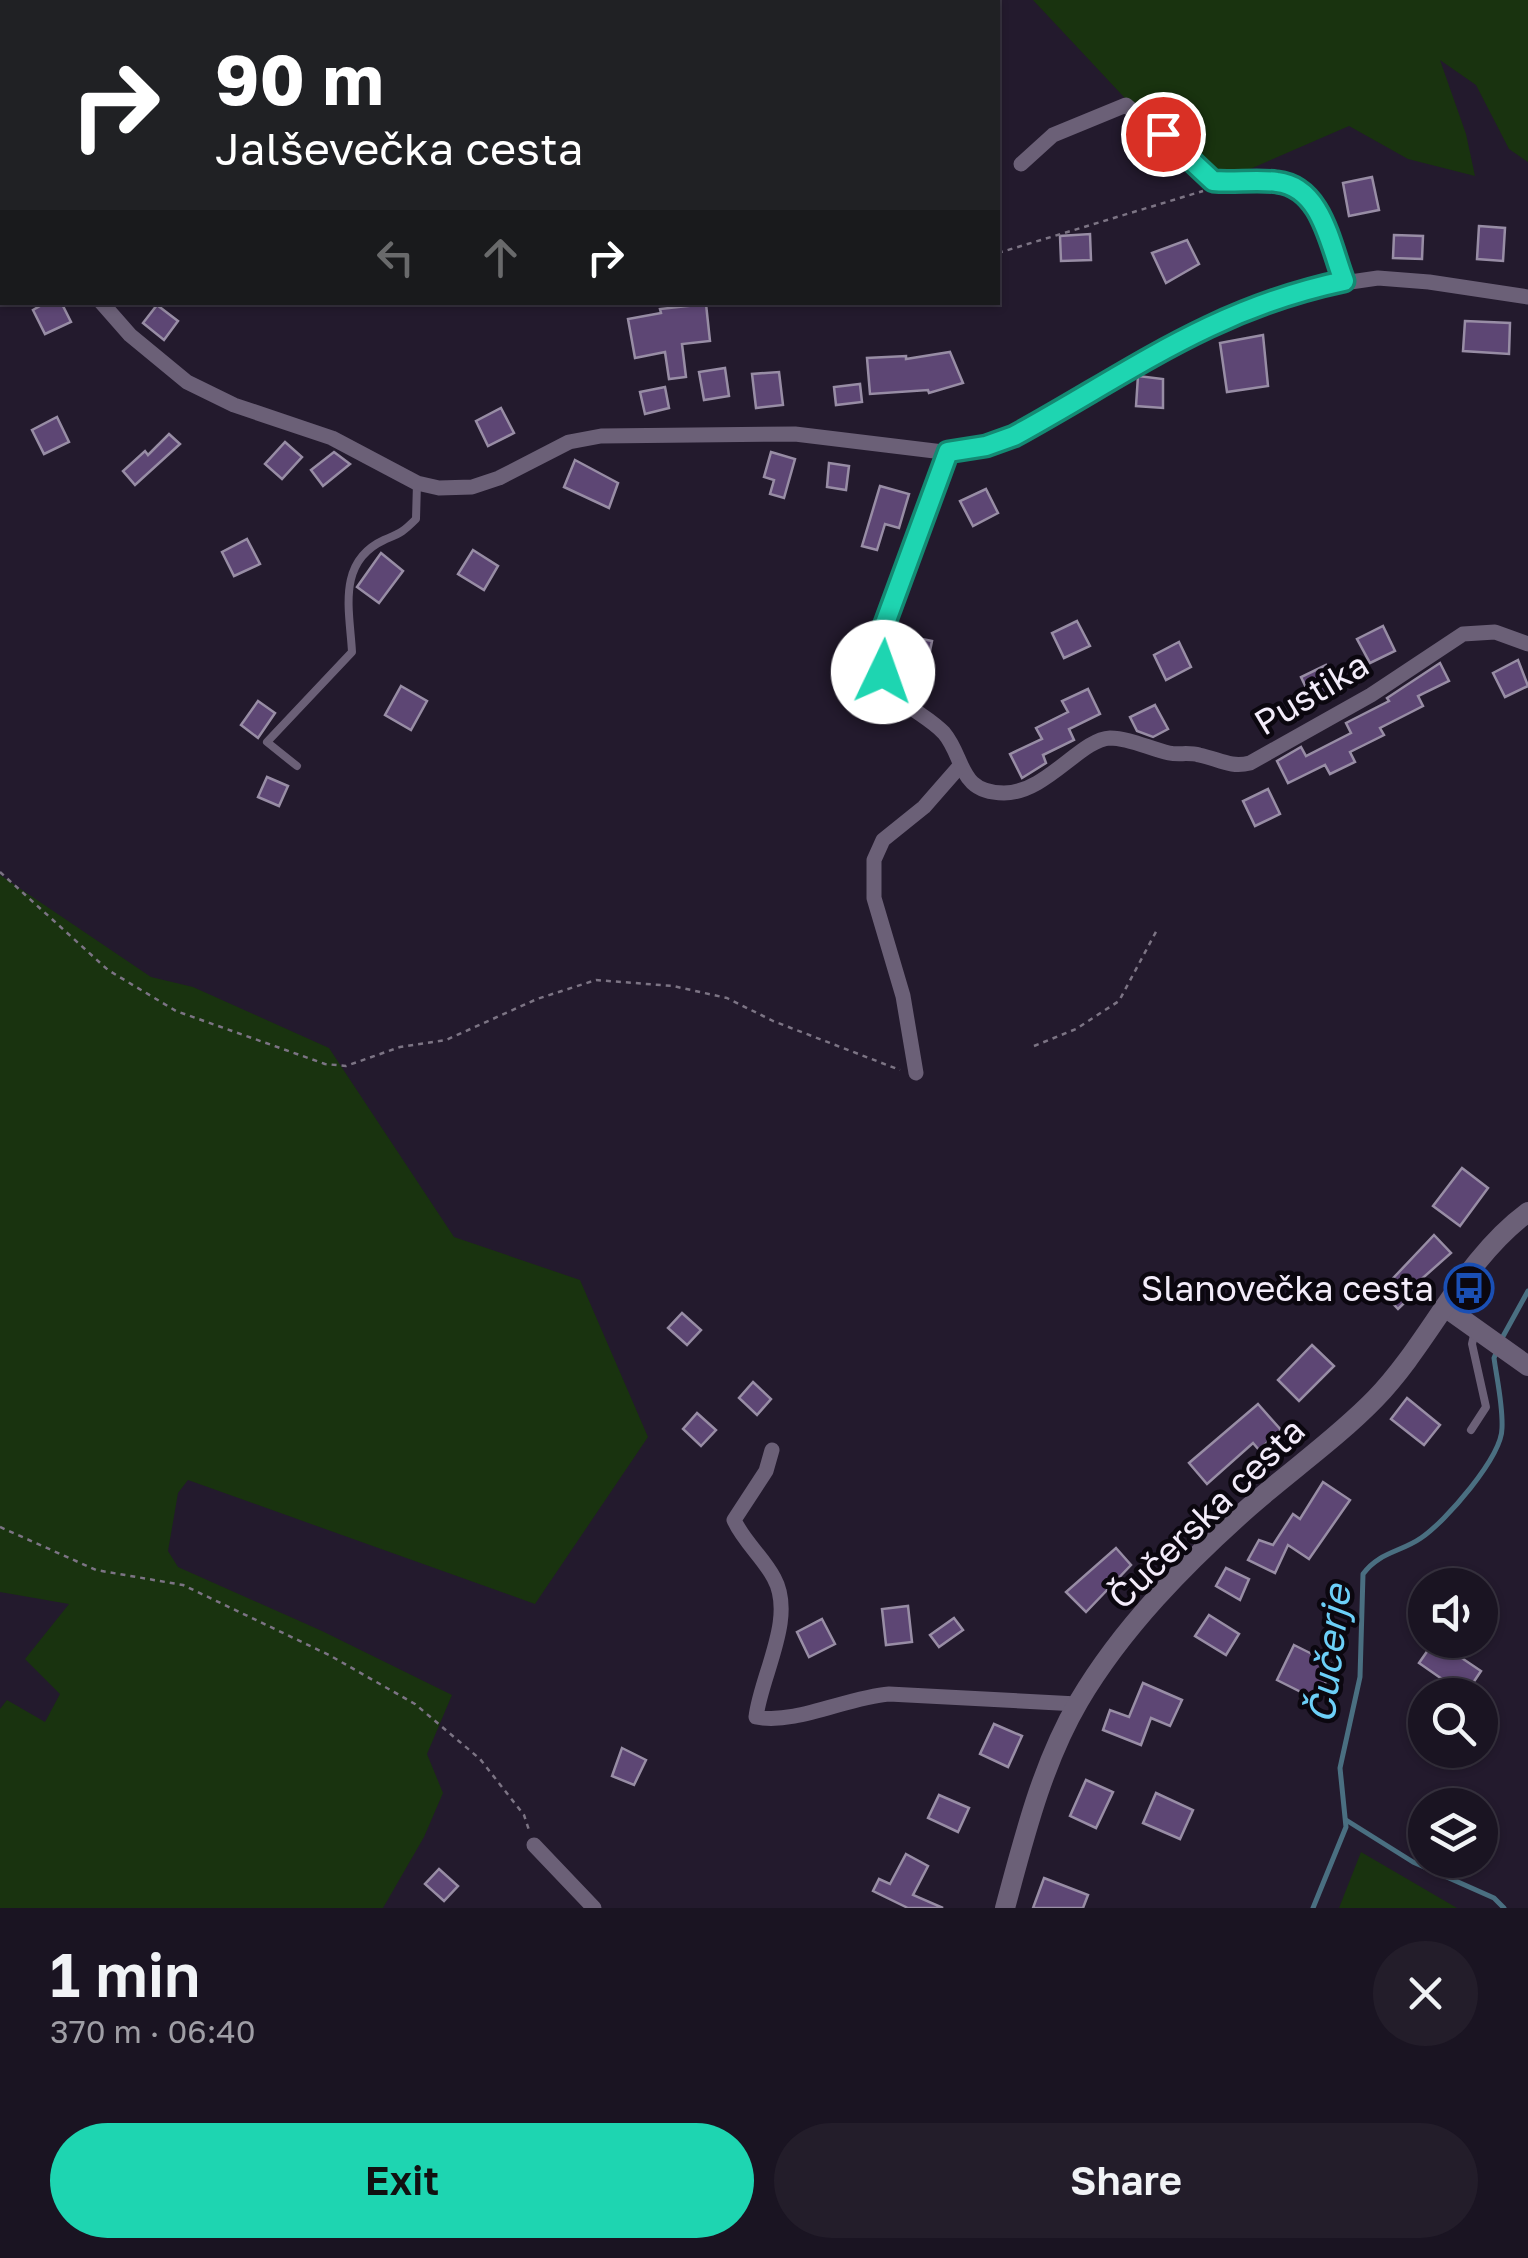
<!DOCTYPE html>
<html lang="en">
<head>
<meta charset="utf-8">
<style>
  :root { --surface:#1a1422; --page:#231d2a; --text:#f1f3f6; --muted:#9f9ea5; --line:#383340; --accent:#1ed5b1 }
  body { margin:0; font-family:"Golos Text",sans-serif; background:var(--page); color:var(--text); height:100vh; display:flex; flex-direction:column; font-size:38px; white-space:nowrap }
  * { box-sizing:border-box; margin:0 }
  p { font-size:32px; color:var(--muted) }
  .icon { flex:none; width:55px; height:55px; fill:none; stroke:currentColor; stroke-width:2; stroke-linecap:round; stroke-linejoin:round }
  .map { position:relative; height:1908px; overflow:hidden }
  .panel { display:flex; flex-direction:column; background:var(--surface); flex:1 }
  .panel>* { flex:none }
  .hud { position:absolute; left:0px; top:0px; width:1000px; height:305px; box-shadow:0 2px 8px #0004,0 0 0 2px var(--line); background:#202124; color:#fff; overflow:hidden }
  .controls { position:absolute; left:1408px; top:1568px; display:grid; gap:20px }
  .controls a { display:grid; place-items:center; width:90px; height:90px; border-radius:50%; background:var(--surface); box-shadow:0 2px 8px #0004,0 0 0 2px var(--line); font-size:50px }
  .pin { position:absolute; display:grid; place-items:center; width:85px; height:85px; color:#fff; margin:-42px; border:5px solid #fff; border-radius:50%; box-shadow:0 2px 10px #0007 }
  .me { position:absolute; width:110px; margin:-55px; rotate:3deg; stroke-linejoin:round; filter:drop-shadow(0 0 8px #0008) }
  .turn { display:flex; align-items:center; gap:35px; height:210px; padding:0 50px; font-size:45px }
  .turn .icon { width:130px; height:130px; stroke-width:2.5 }
  .turn b { display:block; font-size:70px; line-height:85px }
  .lanes { display:flex; align-items:center; height:95px; padding:0 50px; background:#0003; justify-content:center; gap:50px; direction:ltr }
  .lanes .off { opacity:.35 }
  .round { display:grid; place-items:center; flex:none; width:105px; height:105px; border-radius:52px; background:var(--page) }
  .head { display:flex; align-items:center; justify-content:space-between; height:170px; padding:0 50px }
  h1 { font-size:60px; font-weight:600; line-height:75px }
  .button { display:flex; gap:20px; margin-top:auto; padding:20px 50px }
  .button a { flex:1; height:115px; border-radius:60px; background:var(--accent); color:#111; font-size:40px; font-weight:600; line-height:115px; text-align:center }
  .button a+a { background:var(--page); color:var(--text) }
  .map>svg:first-child { display:block }
</style>
</head>
<body>
<div class="map">
<svg width="1528" height="1908" viewBox="0 0 1528 1908">
  <rect width="100%" height="100%" fill="#231a2d"/>
  <g fill="#19330f">
    <polygon points="1033,0 1528,0 1528,162 1509,149 1476,85 1440,60 1466,134 1475,176 1408,159 1349,126 1204,189 1167,143"/>
    <polygon points="0,875 151,977 193,987 329,1048 454,1237 580,1280 648,1437 535,1604 188,1480 178,1493 168,1551 178,1567 322,1631 452,1695 427,1754 443,1793 424,1837 383,1908 0,1908 0,1709 7,1700 45,1722 60,1694 25,1659 69,1604 0,1592"/>
    <polygon points="1361,1852 1457,1908 1339,1908"/>
  </g>
  <g fill="none" stroke-linecap="round" stroke-linejoin="round">
    <g stroke="#4a6f81" stroke-width="5">
      <polyline points="1501,1340 1528,1291"/>
      <polyline points="1346,1820 1413,1862 1494,1898 1504,1908"/>
      <path d="M 1313,1908 L 1346,1827 L 1340,1768 L 1360,1677 L 1363,1574 C 1379,1552 1401,1552 1421,1538 C 1445,1522 1502,1457 1502,1428 C 1503,1405 1497,1380 1494,1358 L 1497,1351"/>
    </g>
  </g>
  <g fill="#5d4674" stroke="#988da5" stroke-width="2.5">
    <polygon points="1372,177 1379,210 1349,216 1343,183"/>
    <polygon points="1479,226 1505,228 1503,261 1477,259"/>
    <polygon points="1090,234 1091,260 1061,261 1060,236"/>
    <polygon points="1394,235 1423,236 1422,259 1393,258"/>
    <polygon points="1187,240 1199,264 1166,283 1152,253"/>
    <polygon points="47,302 61,302 71,322 45,334 33,310"/>
    <polygon points="706,304 710,341 682,344 686,377 669,379 665,352 635,358 628,319 661,313 660,309"/>
    <polygon points="157,305 178,321 164,340 143,323"/>
    <polygon points="1465,321 1510,323 1509,354 1463,351"/>
    <polygon points="1263,335 1268,386 1227,392 1220,343"/>
    <polygon points="950,352 963,383 929,393 928,390 870,394 867,358 906,356 906,359"/>
    <polygon points="725,368 729,396 704,400 699,372"/>
    <polygon points="779,372 783,405 756,408 752,374"/>
    <polygon points="1138,376 1163,379 1163,408 1136,406"/>
    <polygon points="860,384 862,402 836,405 834,387"/>
    <polygon points="665,387 669,408 645,414 640,392"/>
    <polygon points="501,408 514,433 488,446 476,421"/>
    <polygon points="57,417 69,442 44,454 32,430"/>
    <polygon points="169,434 180,444 135,485 123,471 145,451 148,455"/>
    <polygon points="285,442 302,457 282,479 265,464"/>
    <polygon points="334,452 350,464 323,486 311,470"/>
    <polygon points="771,452 795,459 784,498 770,494 774,480 764,477"/>
    <polygon points="575,460 618,483 609,508 564,487"/>
    <polygon points="829,463 849,466 846,490 827,487"/>
    <polygon points="880,486 909,494 899,528 885,524 877,550 862,546"/>
    <polygon points="986,489 998,513 973,526 960,501"/>
    <polygon points="247,539 260,564 234,576 222,552"/>
    <polygon points="473,550 498,566 484,590 458,574"/>
    <polygon points="381,553 403,571 379,603 357,587"/>
    <polygon points="1077,621 1090,646 1064,658 1052,633"/>
    <polygon points="1383,626 1395,651 1370,663 1357,639"/>
    <polygon points="902,635 932,641 927,666 897,660"/>
    <polygon points="1179,642 1191,667 1166,680 1154,655"/>
    <polygon points="1518,660 1528,686 1505,697 1493,673"/>
    <polygon points="1440,663 1449,681 1418,696 1423,706 1380,728 1384,735 1350,752 1355,762 1330,774 1325,765 1288,783 1277,761 1301,747 1306,756 1351,733 1346,723 1389,701 1387,698"/>
    <polygon points="1326,665 1338,689 1313,702 1301,677"/>
    <polygon points="401,686 427,701 411,730 385,715"/>
    <polygon points="1088,689 1100,714 1069,729 1074,740 1043,755 1046,763 1022,778 1010,754 1042,739 1036,728 1068,712 1062,701"/>
    <polygon points="258,701 275,713 258,738 241,725"/>
    <polygon points="1155,705 1168,729 1153,737 1137,731 1130,717"/>
    <polygon points="267,777 288,786 279,806 258,797"/>
    <polygon points="1268,789 1280,814 1255,826 1243,801"/>
    <polygon points="1462,1168 1488,1188 1460,1226 1433,1206"/>
    <polygon points="1434,1235 1451,1253 1417,1283 1421,1287 1398,1309 1381,1291"/>
    <polygon points="682,1313 701,1330 687,1345 668,1328"/>
    <polygon points="1312,1345 1334,1366 1299,1401 1278,1380"/>
    <polygon points="753,1382 771,1399 757,1415 739,1398"/>
    <polygon points="1407,1398 1440,1425 1424,1445 1391,1419"/>
    <polygon points="1258,1404 1281,1430 1259,1450 1253,1443 1207,1484 1189,1463"/>
    <polygon points="697,1413 716,1430 701,1446 683,1429"/>
    <polygon points="1323,1482 1350,1500 1309,1559 1288,1545 1275,1573 1248,1560 1259,1540 1273,1545 1293,1514 1300,1519"/>
    <polygon points="1116,1548 1131,1565 1086,1612 1066,1592"/>
    <polygon points="1226,1568 1249,1579 1240,1600 1216,1586"/>
    <polygon points="908,1606 912,1642 886,1645 882,1609"/>
    <polygon points="1209,1615 1239,1634 1226,1655 1195,1636"/>
    <polygon points="954,1618 963,1630 939,1647 930,1635"/>
    <polygon points="822,1619 835,1644 809,1657 797,1632"/>
    <polygon points="1435,1640 1481,1671 1465,1695 1419,1663"/>
    <polygon points="1294,1645 1334,1665 1317,1700 1277,1680"/>
    <polygon points="1143,1683 1182,1700 1170,1726 1151,1718 1141,1745 1103,1730 1110,1710 1129,1717"/>
    <polygon points="994,1724 1022,1736 1008,1767 980,1754"/>
    <polygon points="622,1748 646,1760 634,1785 612,1776"/>
    <polygon points="1086,1780 1113,1792 1096,1828 1070,1816"/>
    <polygon points="1156,1793 1193,1810 1180,1839 1143,1823"/>
    <polygon points="939,1795 969,1808 958,1832 928,1818"/>
    <polygon points="906,1854 928,1866 913,1895 943,1908 908,1908 873,1891 879,1879 890,1884"/>
    <polygon points="439,1869 458,1886 444,1901 425,1884"/>
    <polygon points="1044,1878 1088,1895 1083,1908 1033,1908"/>
  </g>
  <g fill="none" stroke-linecap="round" stroke-linejoin="round">
    <g stroke="#7c7484" stroke-width="2.5" stroke-dasharray="5 5" stroke-linecap="butt">
      <polyline points="998,253 1203,191"/>
      <polyline points="0,872 108,970 176,1011 325,1064 346,1066 400,1047 446,1040 537,999 596,980 673,986 727,998 773,1021 900,1070"/>
      <polyline points="1034,1046 1076,1029 1119,1001 1158,928"/>
      <polyline points="0,1527 96,1570 183,1585 329,1655 415,1704 480,1759 524,1815 529,1830"/>
    </g>
    <g stroke="#6b6077" stroke-width="8">
      <path d="M 297,766 L 267,742 L 352,652 C 350,612 336,562 384,540 C 400,533 402,533 416,519 L 417,483"/>
      <polyline points="1471,1430 1486,1407 1472,1344 1475,1331"/>
    </g>
    <g stroke="#6b6077" stroke-width="15">
      <polyline points="0,49 2,50"/>
      <path d="M 1021,164 L 1053,135 L 1126,105 L 1213,181 C 1234,183 1256,179 1277,182 C 1322,188 1329,244 1344,281"/>
      <polyline points="101,302 130,335 187,382 234,405 332,438 417,483 439,488 472,487 499,478 569,442 601,436 795,434 943,452 986,446 1040,422 1180,338 1309,288 1378,278 1429,282 1528,297"/>
      <path d="M 948,452 C 929,502 864,637 888,683 C 901,707 926,714 944,733 C 965,758 958,793 1004,793 C 1046,793 1081,739 1110,738 C 1130,738 1150,749 1169,753 C 1179,755 1189,752 1199,755 C 1219,759 1230,768 1250,763 L 1371,695 L 1463,634 L 1495,632 L 1528,644"/>
      <polyline points="916,1073 903,996 874,898 874,860 883,840 924,807 959,767"/>
      <path d="M 772,1450 L 766,1471 L 734,1520 C 744,1542 763,1557 774,1578 C 796,1618 761,1675 756,1717 C 795,1725 848,1697 889,1694 L 1077,1704"/>
      <polyline points="534,1845 594,1908"/>
    </g>
    <g stroke="#6b6077" stroke-width="20">
      <polyline points="1445,1307 1528,1366"/>
      <path d="M 1005,1908 C 1024,1838 1042,1764 1079,1701 C 1122,1628 1185,1564 1248,1508 C 1290,1471 1336,1439 1375,1399 C 1431,1341 1462,1261 1528,1212"/>
    </g>
  </g>
  <g fill="none" stroke-linecap="round" stroke-linejoin="round">
    <g stroke="#148a73" stroke-width="25">
      <path id="route" d="M 883,672 L 880,645 L 884,626 L 948,452 L 986,446 L 1014,436 C 1129,373 1211,309 1344,281 C 1330,245 1322,187 1277,182 C 1256,179 1234,183 1213,181 L 1163,134"/>
    </g>
    <use href="#route" stroke="#1ed5b1" stroke-width="18"/>
  </g>
  <defs>
    <g id="bus-ring" transform="scale(2.5)"><circle r="9.5" fill="#0b070f" stroke="#1a4fb4" stroke-width="1.5"/><path d="M-5-6H5V4H4V6H2V4H-2V6H-4V4H-5ZM-3.5-4V0h7V-4ZM-3.5 1.2v1.5H-2V1.2ZM2 1.2v1.5H3.5V1.2Z" fill="#1a4fb4"/></g>
  </defs>
  <g fill-rule="evenodd">
    <use href="#bus-ring" x="1469" y="1288"/>
  </g>
  <g text-anchor="middle" dominant-baseline="central" stroke-width="9" stroke-linejoin="round" paint-order="stroke">
    <g font-size="35" fill="#f3ecfa" stroke="#0b070f">
      <text transform="translate(1311 693) rotate(-31)">Pustika</text>
      <text transform="translate(1206 1513) rotate(-44)">Čučerska cesta</text>
    </g>
    <g font-size="35" fill="#f3ecfa" stroke="#0b070f" text-anchor="end">
      <text x="1434" y="1288">Slanovečka cesta</text>
    </g>
    <g font-size="38" font-style="italic" fill="#6ccff7" stroke="#0b070f">
      <text transform="translate(1328 1654) rotate(-83)">Čučerje</text>
    </g>
  </g>
</svg>
<div class="controls">
<a><svg class="icon" aria-label="sound" viewBox="0 0 24 24"><path d="M4 9h4l5-4v14l-5-4H4zM17 9q2 3 0 6"/></svg></a>
<a><svg class="icon" aria-label="search" viewBox="0 0 24 24"><circle cx="10" cy="10" r="6"/><path d="M15 15l6 6"/></svg></a>
<a><svg class="icon" aria-label="layers" viewBox="0 0 24 24"><path d="M12 4l9 5-9 5-9-5zM3 14l9 5 9-5"/></svg></a>
</div>
<div class="pin" style="left:1163px;top:134px;background:#d93025"><svg class="icon" aria-label="arrive" viewBox="0 0 24 24"><path d="M6 21V4h12l-3 4 3 4H6"/></svg></div>
<svg class="me" style="left:883px;top:672px" viewBox="-20 -20 40 40"><circle r="19" fill="#fff"/><path d="M0-13L10 11 0 6-10 11z" fill="#1ed5b1"/></svg>
<div class="hud">
<div class="turn"><svg class="icon" aria-label="right" viewBox="0 0 24 24"><path d="M7 20v-9h11M14 6l5 5-5 5"/></svg><div><b>90 m</b>Jalševečka cesta</div></div>
<div class="lanes"><svg class="icon off" aria-label="left" viewBox="0 0 24 24"><path d="M17 20v-9H6M10 6l-5 5 5 5"/></svg><svg class="icon off" aria-label="ahead" viewBox="0 0 24 24"><path d="M12 20V5M6 11l6-6 6 6"/></svg><svg class="icon" aria-label="right" viewBox="0 0 24 24"><path d="M7 20v-9h11M14 6l5 5-5 5"/></svg></div>
</div>
</div>
<section class="panel">
<div class="head"><div><h1>1 min</h1><p>370 m · 06:40</p></div><a class="round"><svg class="icon" aria-label="close" viewBox="0 0 24 24"><path d="M6 6l12 12M18 6L6 18"/></svg></a></div>
<div class="button"><a>Exit</a><a>Share</a></div>
</section>
</body>
</html>
